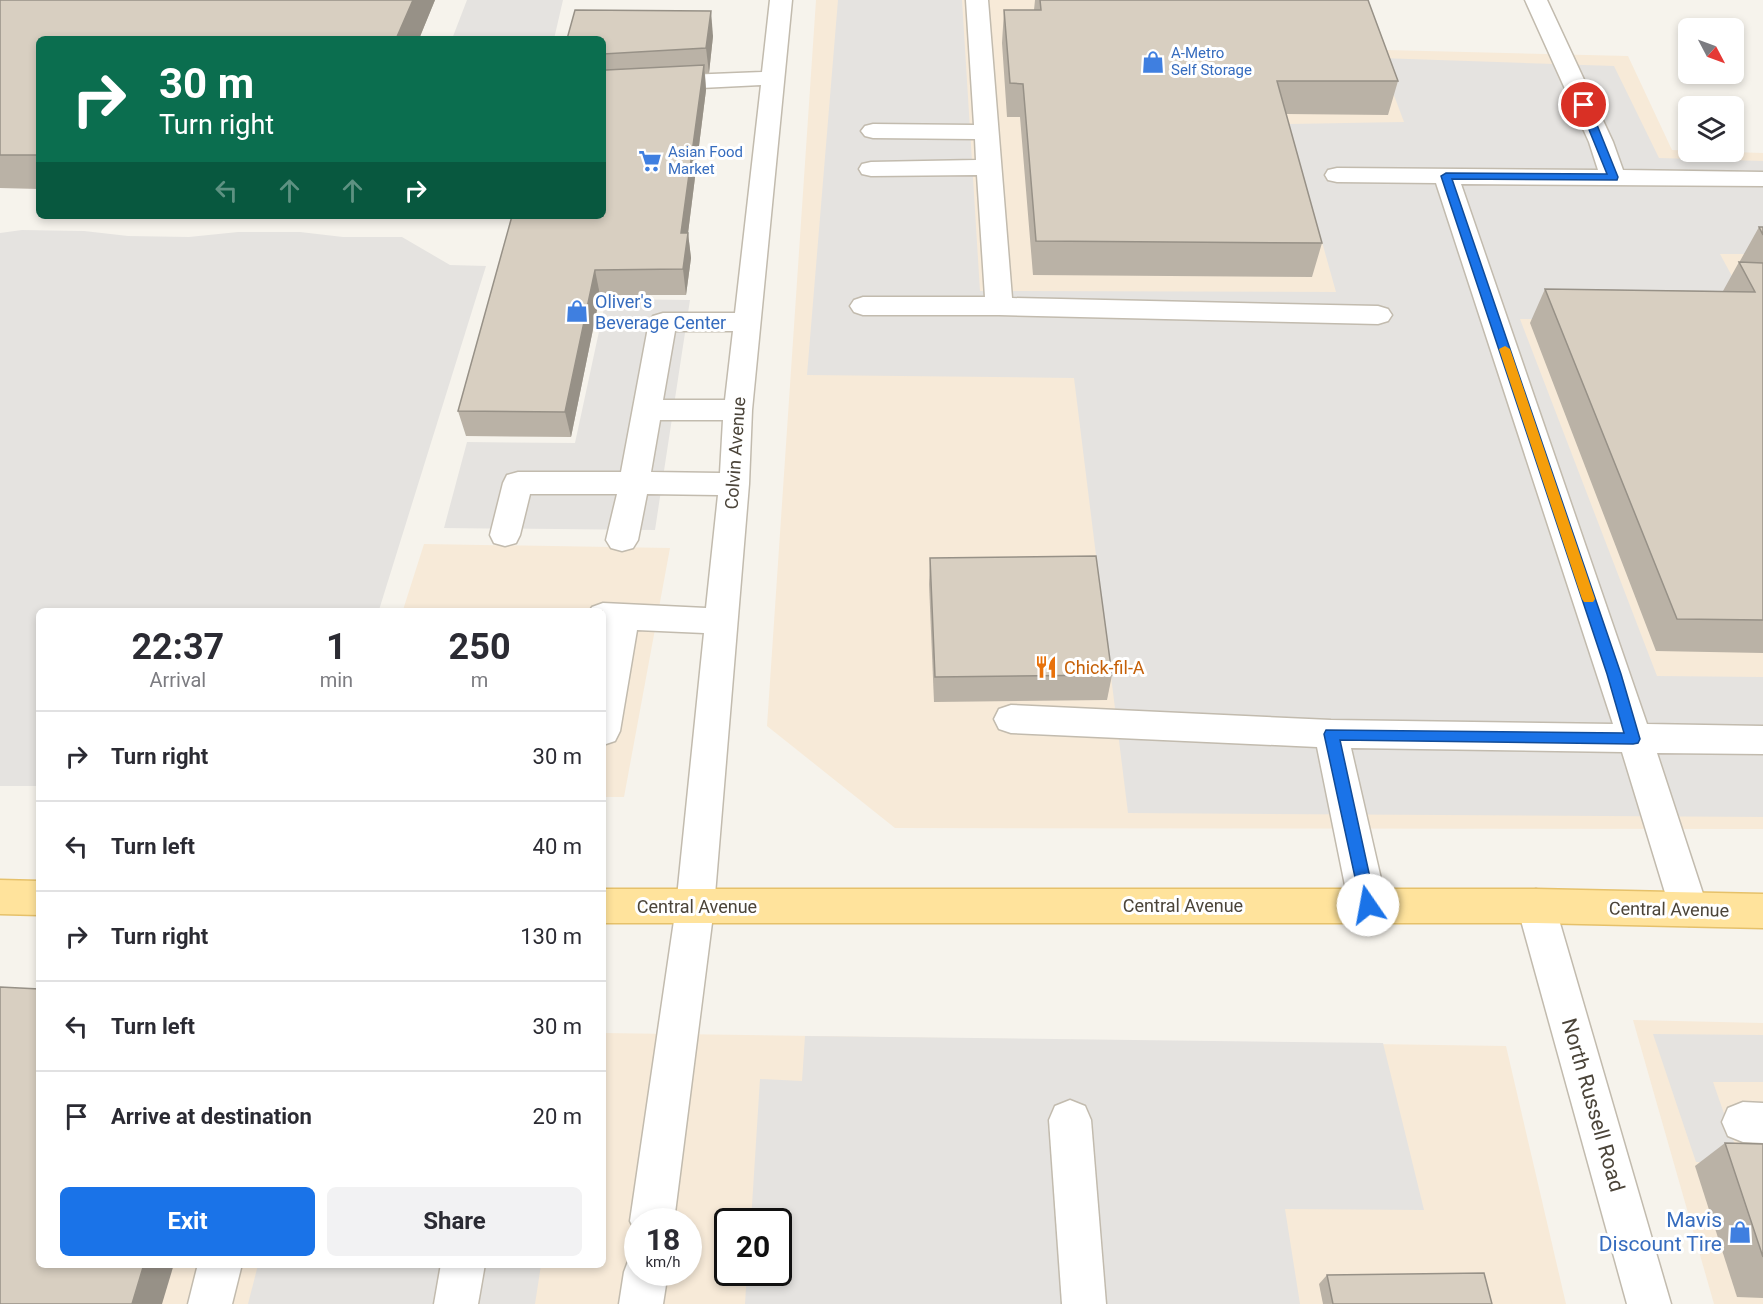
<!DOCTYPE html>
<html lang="en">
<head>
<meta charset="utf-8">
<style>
  :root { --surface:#fff; --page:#f2f2f3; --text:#2b2b33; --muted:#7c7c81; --line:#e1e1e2; --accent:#1a73e8 }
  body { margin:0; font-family:Roboto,sans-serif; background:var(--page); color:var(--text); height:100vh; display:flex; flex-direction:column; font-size:22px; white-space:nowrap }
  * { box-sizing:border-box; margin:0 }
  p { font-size:20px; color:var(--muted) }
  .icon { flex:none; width:33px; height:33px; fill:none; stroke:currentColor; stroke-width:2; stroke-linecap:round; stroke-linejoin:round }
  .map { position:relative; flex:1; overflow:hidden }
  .sheet { position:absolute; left:36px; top:608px; width:570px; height:660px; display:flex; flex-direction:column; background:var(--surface); border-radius:9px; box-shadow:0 3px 9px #0003 }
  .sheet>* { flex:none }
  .hud { position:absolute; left:36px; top:36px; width:570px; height:183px; border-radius:9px; box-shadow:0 3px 9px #0003; background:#0b6e4f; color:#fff; overflow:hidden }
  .needle { width:39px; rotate:131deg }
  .tools { position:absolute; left:1678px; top:18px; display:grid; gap:12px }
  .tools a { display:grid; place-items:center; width:66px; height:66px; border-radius:9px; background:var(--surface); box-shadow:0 3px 9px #0003; font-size:30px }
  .speed { position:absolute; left:624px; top:1208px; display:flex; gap:12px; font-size:30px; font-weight:700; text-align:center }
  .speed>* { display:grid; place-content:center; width:78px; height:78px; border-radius:50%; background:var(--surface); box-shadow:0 3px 9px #0003; line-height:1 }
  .speed small { font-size:15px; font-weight:400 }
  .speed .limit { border:3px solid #111; border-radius:9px; background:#fff; color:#111 }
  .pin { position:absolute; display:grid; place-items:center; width:51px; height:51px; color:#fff; margin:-26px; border:3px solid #fff; border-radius:50%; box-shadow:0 2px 6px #0007 }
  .me { position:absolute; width:66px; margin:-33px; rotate:348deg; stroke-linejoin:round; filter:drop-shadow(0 0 4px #0008) }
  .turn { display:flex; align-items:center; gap:21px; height:126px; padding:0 24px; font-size:27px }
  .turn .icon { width:78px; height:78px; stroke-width:2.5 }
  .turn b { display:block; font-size:42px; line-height:51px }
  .lanes { display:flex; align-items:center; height:57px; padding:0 24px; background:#0003; justify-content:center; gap:30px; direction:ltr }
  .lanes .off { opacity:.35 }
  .eta { display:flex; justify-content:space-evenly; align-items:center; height:102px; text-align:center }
  .eta b { font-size:36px; font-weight:700; line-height:42px }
  .button { display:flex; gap:12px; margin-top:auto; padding:12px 24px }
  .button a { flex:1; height:69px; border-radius:9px; background:var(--accent); color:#fff; font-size:24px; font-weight:700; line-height:69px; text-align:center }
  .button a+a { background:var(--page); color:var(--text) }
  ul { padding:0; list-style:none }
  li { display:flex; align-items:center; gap:18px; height:90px; padding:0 24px; border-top:2px solid var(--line) }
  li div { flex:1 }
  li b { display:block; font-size:22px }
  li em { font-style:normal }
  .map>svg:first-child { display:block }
</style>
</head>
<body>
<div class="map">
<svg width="1763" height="1304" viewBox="0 0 1763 1304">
  <rect width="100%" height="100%" fill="#f6f3ec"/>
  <g fill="#f7ead8" fill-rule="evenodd">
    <polygon points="816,0 1367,0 1386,50 1628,56 1672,150 1763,153 1763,829 895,828 767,726"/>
    <polygon points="424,544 670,548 624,797 603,797 603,610 403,610"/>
    <polygon points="1633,1020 1763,1023 1763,1304 1714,1304"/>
    <path d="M 603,1033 L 1506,1046 L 1566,1304 L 60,1304 L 73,1265 L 603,1264 ZM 638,1221 L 688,1221 L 688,1272 L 638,1272 ZM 728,1221 L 778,1221 L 778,1272 L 728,1272 Z"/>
  </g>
  <g fill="#e5e3e0">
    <polygon points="467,0 563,0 554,39 452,39"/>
    <polygon points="838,0 962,0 980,291 1336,292 1289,124 1404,122 1380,58 1614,66 1659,158 1763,161 1763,254 1720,254 1740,291 1703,291 1718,321 1520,319 1657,676 1763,677 1763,817 1128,813 1074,378 807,375"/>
    <polygon points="22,230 84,231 128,236 189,237 238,232 300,232 343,237 402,237 450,265 486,266 379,610 39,610 39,786 0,786 0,233"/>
    <polygon points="606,299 690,300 655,530 444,528 467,442 575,443"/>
    <polygon points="1653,1034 1763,1035 1763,1082 1713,1082 1741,1162 1696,1162"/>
    <polygon points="805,1036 1383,1043 1424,1210 1285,1209 1300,1304 745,1304 747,1272 778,1272 778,1221 751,1221 760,1079 802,1081"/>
    <polygon points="258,1265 541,1265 535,1304 248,1304"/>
  </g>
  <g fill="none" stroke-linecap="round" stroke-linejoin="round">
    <g stroke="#c2bbae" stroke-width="3">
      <g id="minor">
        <path d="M 770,0 L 792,0 L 752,410 L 749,484 L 714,907 L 674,1221 L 638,1221 L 638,1237 L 630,1221 L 676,907 L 704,633 L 637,630 L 620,731 L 615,741 L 603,745 L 603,610 L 590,610 L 592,607 L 603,603 L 706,608 L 718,495 L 647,494 L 638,540 L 633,548 L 622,551 L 611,548 L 606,540 L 617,494 L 530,494 L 520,535 L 516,543 L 505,546 L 494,543 L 490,535 L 503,483 L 507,475 L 518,472 L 621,472 L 649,322 L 653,316 L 663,313 L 735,313 L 761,85 L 661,90 L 653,88 L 650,83 L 653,78 L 661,76 L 762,72 ZM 675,331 L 733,331 L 725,400 L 663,400 ZM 660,420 L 723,420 L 720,473 L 651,472 Z"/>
        <polygon points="966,0 988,0 1012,298 1378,306 1388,309 1392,315 1388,321 1378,324 999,315 863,315 854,312 850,306 854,300 863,297 985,297 977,175 871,176 862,174 859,169 862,164 871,162 976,160 975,139 873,138 865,136 861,131 865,126 873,124 974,125"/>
        <polygon points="1525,0 1547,0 1613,142 1623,170 1763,172 1763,186 1461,184 1647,724 1763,726 1763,754 1657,753 1708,909 1702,921 1689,926 1676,921 1670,909 1622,752 1351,748 1387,905 1381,917 1368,922 1355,917 1349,905 1317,747 1011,733 999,729 994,719 999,709 1011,705 1331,720 1613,724 1436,183 1337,182 1328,180 1325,175 1328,170 1337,168 1598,170 1589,142"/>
        <polygon points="1536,889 1549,894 1555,906 1671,1304 1627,1304 1517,906 1523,894"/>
        <polygon points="1070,1100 1085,1106 1091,1120 1106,1304 1062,1304 1049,1120 1055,1106"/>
        <polygon points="1743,1102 1763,1103 1763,1143 1743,1142 1728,1136 1722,1122 1728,1108"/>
        <polygon points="638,1254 638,1272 668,1272 663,1304 619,1304 624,1272 630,1256"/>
        <polygon points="198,1264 242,1264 232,1304 188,1304"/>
        <polygon points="441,1264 485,1264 478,1304 434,1304"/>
      </g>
    </g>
    <g stroke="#e6c16a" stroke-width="3">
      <g id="major">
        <polygon points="0,880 39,881 39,915 0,914"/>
        <polygon points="603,889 1536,889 1763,894 1763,928 1536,923 603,923"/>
      </g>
    </g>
    <use href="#minor" fill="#fff" fill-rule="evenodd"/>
    <use href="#major" fill="#ffe39c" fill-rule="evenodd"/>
  </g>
  <g fill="#bab2a6">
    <polygon points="0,0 435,0 419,39 39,39 39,189 0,188"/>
    <polygon points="1035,0 1368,0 1398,81 1388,115 1286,114 1322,243 1312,277 1033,275 1020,117 1007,117 1002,43 1004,10 1034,10"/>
    <polygon points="713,36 709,73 705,73 706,90 688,233 691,258 686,295 600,295 571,437 466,436 458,411 603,216 603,39"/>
    <polygon points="1759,227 1763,227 1763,653 1656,651 1530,323 1545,289 1723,291 1739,262 1740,262 1740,261"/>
    <polygon points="930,558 1112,675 1107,700 934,702 929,584"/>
    <polygon points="1725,1143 1763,1144 1763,1298 1737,1297 1695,1166"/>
    <polygon points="1327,1275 1492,1304 1323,1304 1319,1284"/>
  </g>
  <g fill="#979187">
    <polygon points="413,0 435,0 419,39 396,39"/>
    <polygon points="711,11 713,36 709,73 706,48"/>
    <polygon points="704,65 706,90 688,233 691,258 686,295 683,269 681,233"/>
    <polygon points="595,270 600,295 571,437 565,412"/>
    <polygon points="144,1264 174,1264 162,1304 132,1304"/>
  </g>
  <g fill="#d8cfc1" stroke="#979187" stroke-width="1.5">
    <polygon points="0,0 413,0 396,39 39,39 39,155 0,155"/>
    <polygon points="1040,0 1368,0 1398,81 1277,81 1322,243 1036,241 1023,84 1010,83 1004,10 1041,10"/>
    <polygon points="575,10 711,11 706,48 603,54 603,39 567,39"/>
    <polygon points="704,65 681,233 688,233 683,269 595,270 565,412 458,411 512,216 603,216 603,69 606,70"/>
    <polygon points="1759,227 1763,227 1763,235"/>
    <polygon points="1739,262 1763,263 1763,620 1677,619 1545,289 1755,292"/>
    <polygon points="1096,556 1112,675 935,677 930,558"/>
    <polygon points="0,987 39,989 39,1264 144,1264 132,1304 0,1304"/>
    <polygon points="1725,1143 1763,1144 1763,1257"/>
    <polygon points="1484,1273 1492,1304 1333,1304 1327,1275"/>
  </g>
  <polygon fill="#1a73e8" stroke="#114b97" stroke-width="1.5" points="1584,102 1589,105 1618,177 1617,180 1452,179 1621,674 1640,739 1638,743 1633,744 1340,740 1376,905 1374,910 1368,912 1363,910 1361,905 1324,734 1326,730 1624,733 1607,674 1441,176 1446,173 1607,174 1579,105"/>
  <polygon fill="#f59e0b" points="1505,346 1510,349 1595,599 1593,602 1584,602 1582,599 1499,349"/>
  <defs>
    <g id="shop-bare" transform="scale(1.8)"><path d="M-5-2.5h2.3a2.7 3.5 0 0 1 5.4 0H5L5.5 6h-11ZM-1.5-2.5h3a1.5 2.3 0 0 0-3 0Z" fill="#3f7fe0" stroke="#fff" stroke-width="2.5" paint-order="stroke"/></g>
    <g id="supermarket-bare" transform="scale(1.8)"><path d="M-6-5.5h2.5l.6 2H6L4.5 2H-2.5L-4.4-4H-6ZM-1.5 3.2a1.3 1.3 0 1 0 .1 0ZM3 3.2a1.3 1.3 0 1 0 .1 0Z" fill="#3f7fe0" stroke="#fff" stroke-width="2.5" paint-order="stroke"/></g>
    <g id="restaurant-bare" transform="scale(1.8)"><path d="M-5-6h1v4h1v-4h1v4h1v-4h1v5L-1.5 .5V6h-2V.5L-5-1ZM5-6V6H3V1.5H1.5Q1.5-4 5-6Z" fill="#e8710a" stroke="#fff" stroke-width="2.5" paint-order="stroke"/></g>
  </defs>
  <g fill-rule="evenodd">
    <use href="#shop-bare" x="1153" y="62"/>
    <use href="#supermarket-bare" x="650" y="161"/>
    <use href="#shop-bare" x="577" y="311"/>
    <use href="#restaurant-bare" x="1046" y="667"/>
    <use href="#shop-bare" x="1740" y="1232"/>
  </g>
  <g text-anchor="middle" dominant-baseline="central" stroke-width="6" stroke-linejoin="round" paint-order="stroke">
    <g font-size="15" fill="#366cbe" stroke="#fff" text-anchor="start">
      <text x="1171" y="53">A-Metro<tspan x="1171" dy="17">Self Storage</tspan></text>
      <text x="668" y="152">Asian Food<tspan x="668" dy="17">Market</tspan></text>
    </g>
    <g font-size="18" fill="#366cbe" stroke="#fff" text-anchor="start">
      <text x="595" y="301">Oliver's<tspan x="595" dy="21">Beverage Center</tspan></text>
    </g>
    <g font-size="18" fill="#4b4439" stroke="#fff">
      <text transform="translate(735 453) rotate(-86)">Colvin Avenue</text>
      <text x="1183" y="905">Central Avenue</text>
      <text x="697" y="906">Central Avenue</text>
      <text transform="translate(1669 909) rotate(1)">Central Avenue</text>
    </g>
    <g font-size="18" fill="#c56008" stroke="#fff" text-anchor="start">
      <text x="1064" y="667">Chick-fil-A</text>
    </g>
    <g font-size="21" fill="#4b4439" stroke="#fff">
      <text transform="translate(1593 1105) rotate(74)">North Russell Road</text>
    </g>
    <g font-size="21" fill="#366cbe" stroke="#fff" text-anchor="end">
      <text x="1722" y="1220">Mavis<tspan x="1722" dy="24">Discount Tire</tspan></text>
    </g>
  </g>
</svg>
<div class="tools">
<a><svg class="needle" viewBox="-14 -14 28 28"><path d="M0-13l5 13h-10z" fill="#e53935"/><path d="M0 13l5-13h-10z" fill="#7c7c81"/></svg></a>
<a><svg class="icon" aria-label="layers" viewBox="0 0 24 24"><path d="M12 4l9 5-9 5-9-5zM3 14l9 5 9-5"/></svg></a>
</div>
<div class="speed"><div>18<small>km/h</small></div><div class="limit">20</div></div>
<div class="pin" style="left:1584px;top:105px;background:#d93025"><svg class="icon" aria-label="arrive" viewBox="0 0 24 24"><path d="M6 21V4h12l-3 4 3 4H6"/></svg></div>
<svg class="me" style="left:1368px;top:905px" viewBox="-20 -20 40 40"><circle r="19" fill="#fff"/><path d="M0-13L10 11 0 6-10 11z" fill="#1a73e8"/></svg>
<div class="hud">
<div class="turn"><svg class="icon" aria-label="right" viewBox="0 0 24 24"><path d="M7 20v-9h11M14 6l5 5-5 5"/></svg><div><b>30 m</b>Turn right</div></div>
<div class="lanes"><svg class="icon off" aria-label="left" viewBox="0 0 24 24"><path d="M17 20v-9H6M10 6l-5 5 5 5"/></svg><svg class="icon off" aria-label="ahead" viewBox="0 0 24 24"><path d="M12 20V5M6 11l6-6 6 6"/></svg><svg class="icon off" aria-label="ahead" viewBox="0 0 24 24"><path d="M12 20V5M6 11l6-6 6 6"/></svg><svg class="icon" aria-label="right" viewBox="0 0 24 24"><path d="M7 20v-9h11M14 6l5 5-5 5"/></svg></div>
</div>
<section class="sheet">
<div class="eta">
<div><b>22:37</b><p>Arrival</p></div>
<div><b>1</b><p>min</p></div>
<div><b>250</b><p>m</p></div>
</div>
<ul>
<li><svg class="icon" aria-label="right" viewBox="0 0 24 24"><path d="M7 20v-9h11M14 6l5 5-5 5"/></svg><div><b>Turn right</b></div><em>30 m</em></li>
<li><svg class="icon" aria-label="left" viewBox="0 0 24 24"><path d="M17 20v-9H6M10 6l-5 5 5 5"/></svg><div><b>Turn left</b></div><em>40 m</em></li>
<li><svg class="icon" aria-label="right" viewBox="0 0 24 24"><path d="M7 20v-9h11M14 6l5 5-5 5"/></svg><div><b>Turn right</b></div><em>130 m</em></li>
<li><svg class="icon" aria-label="left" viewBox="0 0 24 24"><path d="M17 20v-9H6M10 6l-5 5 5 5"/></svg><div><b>Turn left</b></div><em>30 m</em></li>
<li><svg class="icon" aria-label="arrive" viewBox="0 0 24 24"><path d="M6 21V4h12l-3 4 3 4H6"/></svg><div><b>Arrive at destination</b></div><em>20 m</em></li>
</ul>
<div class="button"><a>Exit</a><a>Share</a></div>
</section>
</div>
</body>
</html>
